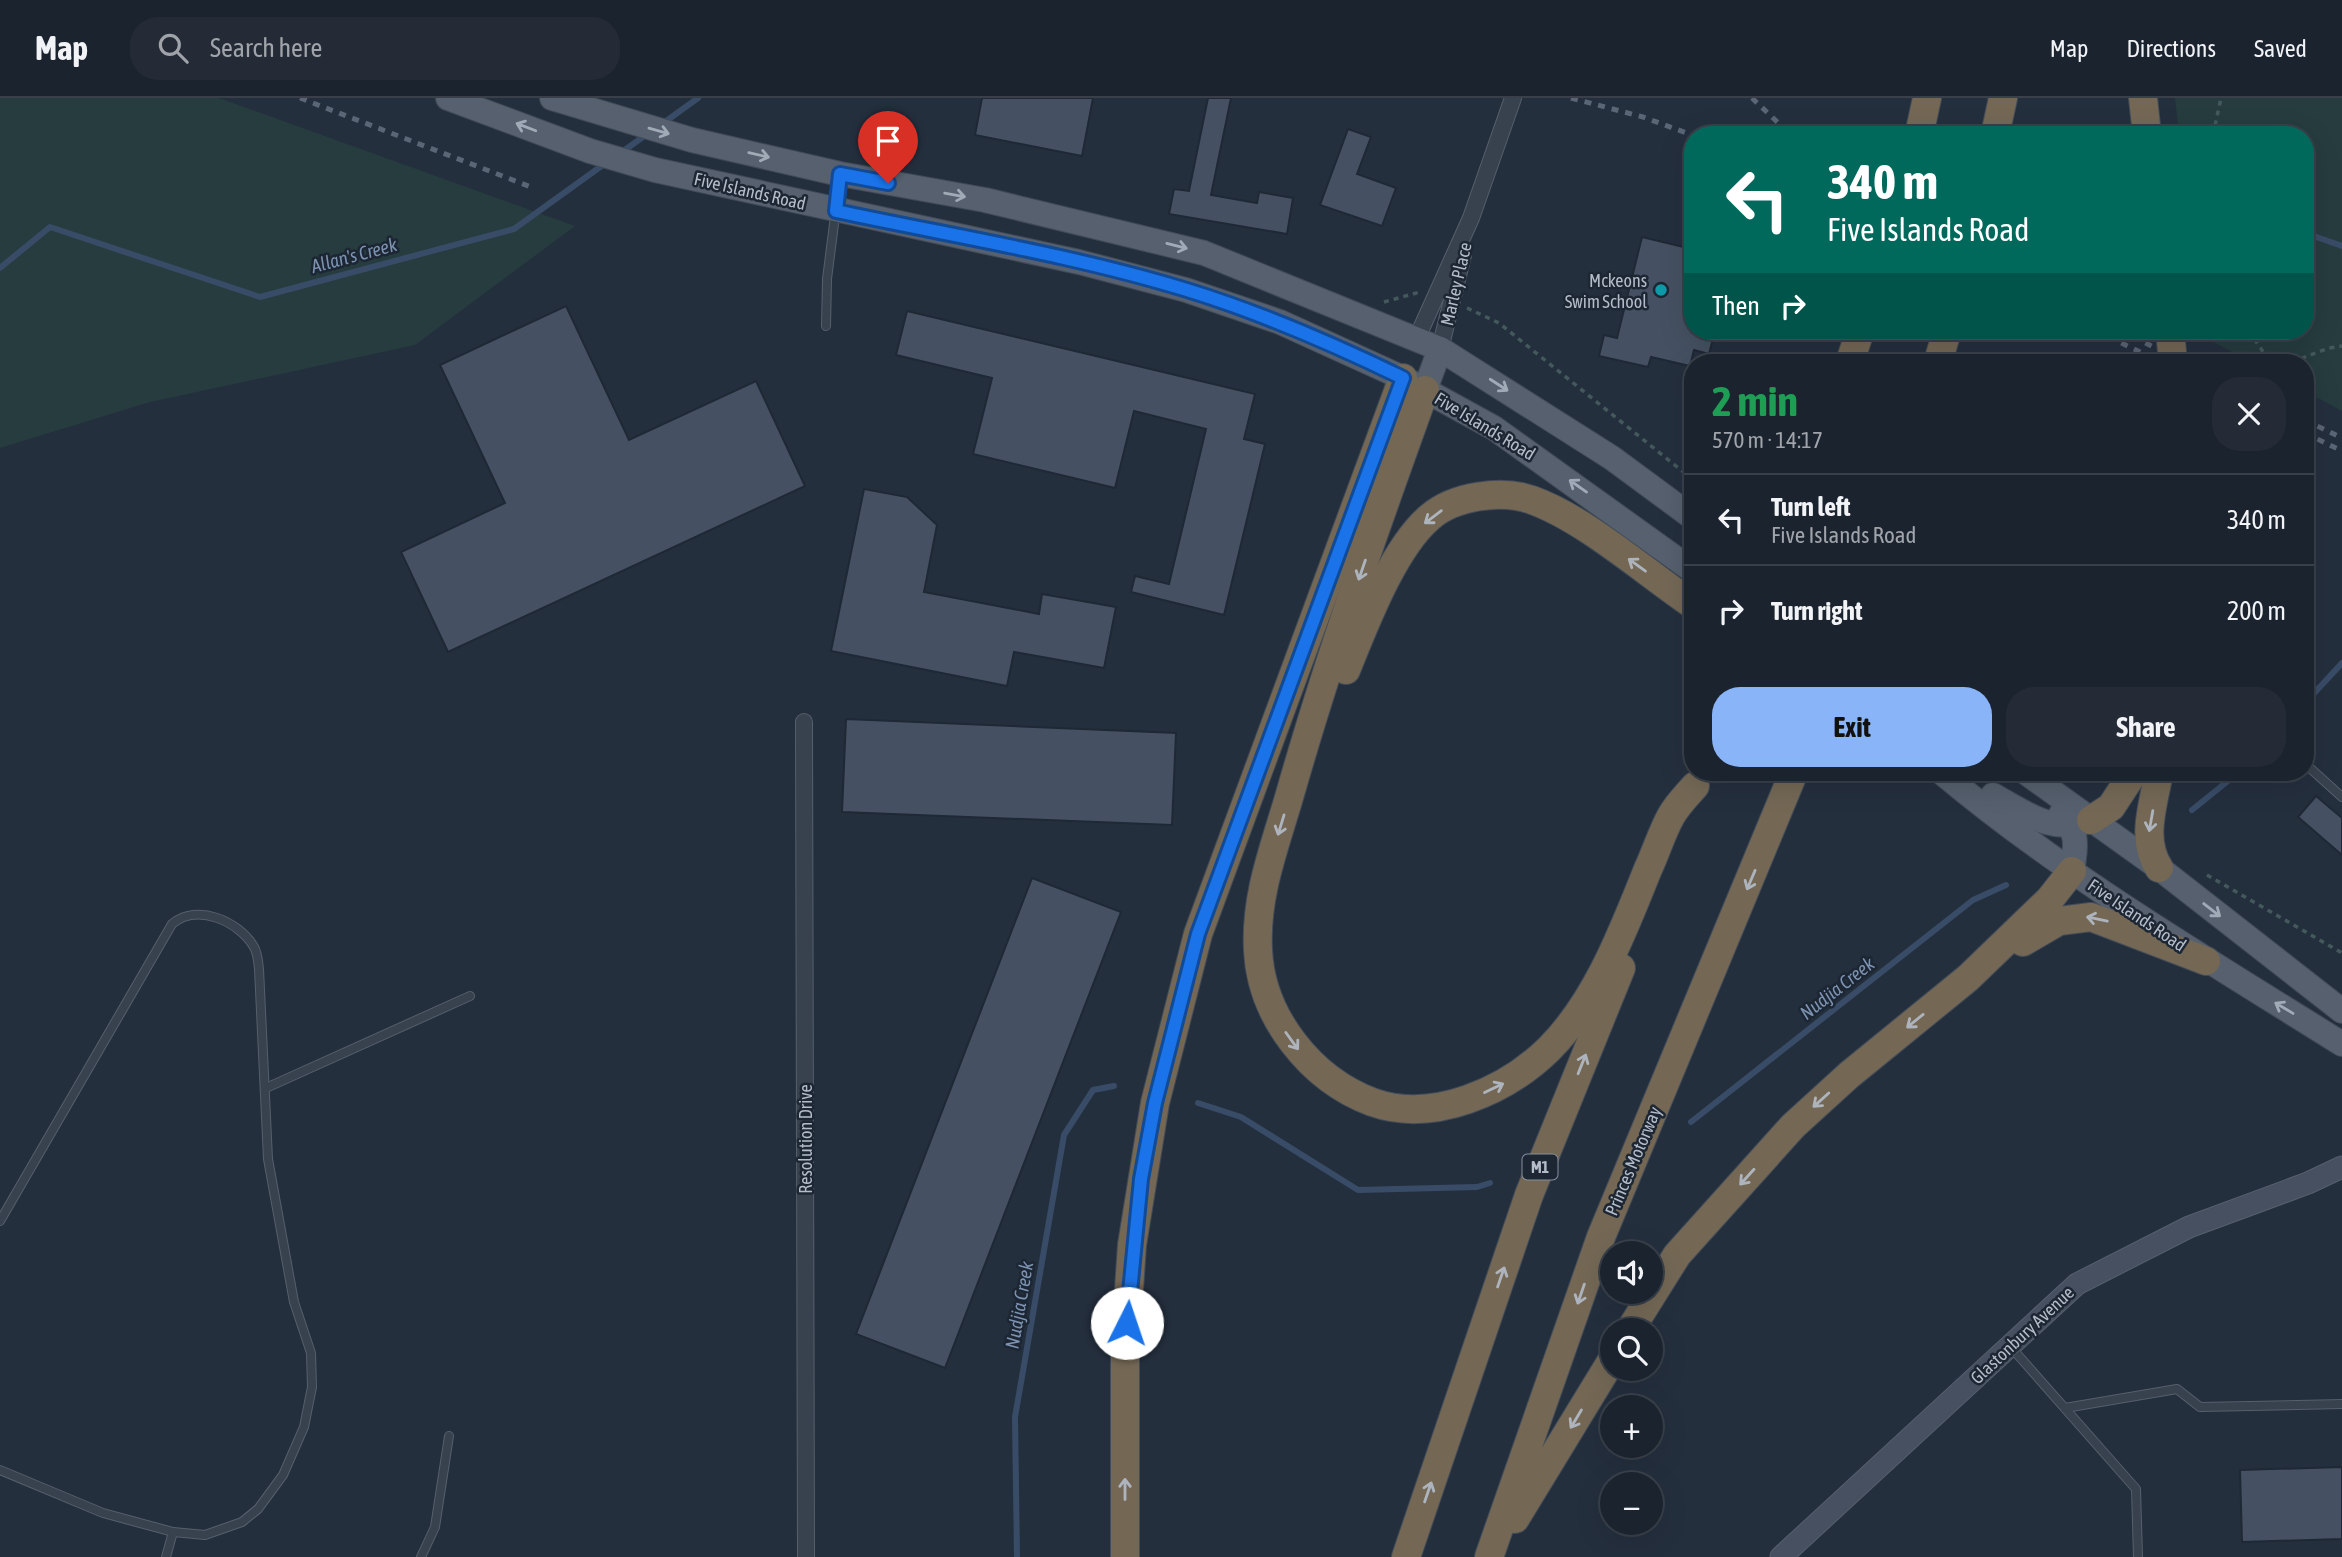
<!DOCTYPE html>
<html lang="en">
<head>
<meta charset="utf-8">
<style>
  :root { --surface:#1b232e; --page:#242b36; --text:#f1f3f6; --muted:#a0a4aa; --line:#39404a; --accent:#8ab4f8 }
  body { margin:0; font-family:"Asap Condensed",sans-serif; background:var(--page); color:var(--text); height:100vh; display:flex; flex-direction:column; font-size:26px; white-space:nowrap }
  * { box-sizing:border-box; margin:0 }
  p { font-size:23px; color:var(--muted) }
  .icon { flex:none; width:38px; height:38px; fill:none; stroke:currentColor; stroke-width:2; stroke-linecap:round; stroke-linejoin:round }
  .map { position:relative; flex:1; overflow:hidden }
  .details { position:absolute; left:1684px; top:256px; width:630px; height:427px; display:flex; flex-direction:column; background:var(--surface); border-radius:28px; box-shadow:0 7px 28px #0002,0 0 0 2px var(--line) }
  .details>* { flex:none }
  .top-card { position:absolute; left:1684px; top:28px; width:630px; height:214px; border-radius:28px; box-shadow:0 7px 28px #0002,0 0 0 2px var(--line); background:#00695c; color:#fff; overflow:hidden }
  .tools { position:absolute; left:1600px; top:1143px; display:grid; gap:14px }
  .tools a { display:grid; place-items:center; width:63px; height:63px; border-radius:50%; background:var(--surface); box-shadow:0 7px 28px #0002,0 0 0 2px var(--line); font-size:35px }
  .pin { position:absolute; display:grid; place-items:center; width:60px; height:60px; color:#fff; margin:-72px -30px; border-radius:50% 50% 50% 0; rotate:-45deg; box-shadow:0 0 7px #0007 }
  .pin .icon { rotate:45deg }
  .me { position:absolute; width:77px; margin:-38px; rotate:4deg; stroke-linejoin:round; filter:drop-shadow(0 0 5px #0008) }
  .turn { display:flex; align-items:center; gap:24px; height:147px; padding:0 28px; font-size:32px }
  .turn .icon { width:91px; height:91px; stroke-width:2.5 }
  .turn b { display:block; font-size:49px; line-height:60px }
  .then { display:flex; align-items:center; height:66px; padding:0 28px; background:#0003; gap:14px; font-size:26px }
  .round { display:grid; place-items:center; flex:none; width:74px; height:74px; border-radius:28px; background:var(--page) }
  .head { display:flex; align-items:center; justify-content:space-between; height:119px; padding:0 28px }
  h1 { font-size:42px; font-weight:700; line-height:52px; color:#1e9e55 }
  .action { display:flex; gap:14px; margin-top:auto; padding:14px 28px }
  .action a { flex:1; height:80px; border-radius:28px; background:var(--accent); color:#111; font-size:28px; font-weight:700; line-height:80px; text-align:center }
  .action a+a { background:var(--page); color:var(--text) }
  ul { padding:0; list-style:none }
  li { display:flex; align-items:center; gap:21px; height:91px; padding:0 28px; border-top:2px solid var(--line) }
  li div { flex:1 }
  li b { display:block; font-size:26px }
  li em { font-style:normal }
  header { display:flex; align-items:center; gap:42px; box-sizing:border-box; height:98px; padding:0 35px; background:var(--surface); border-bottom:2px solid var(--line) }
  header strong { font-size:33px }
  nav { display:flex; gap:38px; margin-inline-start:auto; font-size:24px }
  .search { width:490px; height:63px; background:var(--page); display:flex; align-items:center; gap:18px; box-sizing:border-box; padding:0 24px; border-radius:28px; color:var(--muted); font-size:26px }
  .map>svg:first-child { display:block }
</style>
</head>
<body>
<header>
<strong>Map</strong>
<div class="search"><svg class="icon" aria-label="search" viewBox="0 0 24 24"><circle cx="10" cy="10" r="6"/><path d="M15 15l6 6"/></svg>Search here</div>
<nav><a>Map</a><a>Directions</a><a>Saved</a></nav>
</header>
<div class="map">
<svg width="2342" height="1459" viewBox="0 0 2342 1459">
  <rect width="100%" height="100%" fill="#242f3e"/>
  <g fill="#263c3f">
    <polygon points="0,0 219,0 575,128 415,247 150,304 0,350"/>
    <polygon points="2175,0 2342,0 2342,313 2305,293 2305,264 2251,264 2204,239 2203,233 2305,233 2305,37 2179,37"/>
  </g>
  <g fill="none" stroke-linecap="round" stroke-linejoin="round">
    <g stroke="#394c67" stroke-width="6">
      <polyline points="662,26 698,0"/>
      <polyline points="2026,30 2044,37"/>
      <polyline points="622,54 647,36"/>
      <polyline points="2305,135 2342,148"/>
      <polyline points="0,170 50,129 260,199 514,131 607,64"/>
      <polyline points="2305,605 2342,565"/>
      <polyline points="2192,712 2239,674"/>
      <polyline points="1198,1005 1241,1019 1358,1092 1477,1089 1490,1085"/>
      <polyline points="1691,1024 1973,802 2006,787"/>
      <polyline points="1017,1459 1015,1319 1064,1037 1093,992 1114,988"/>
    </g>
  </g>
  <g fill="#455162" stroke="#1f2835" stroke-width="2">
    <polygon points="982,0 1093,0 1082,58 975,37"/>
    <polygon points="1208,0 1231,0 1211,97 1257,105 1259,94 1293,100 1287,136 1169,116 1174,91 1189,93"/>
    <polygon points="1348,31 1371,39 1357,76 1396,90 1382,128 1320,107"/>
    <polygon points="1642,139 1692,151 1692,233 1715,233 1709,256 1694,252 1690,268 1651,259 1648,269 1599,258 1604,237 1617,240"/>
    <polygon points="566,208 629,342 756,283 805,388 448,554 401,454 505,405 440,267"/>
    <polygon points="907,213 1255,296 1244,341 1265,346 1224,517 1131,494 1135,478 1169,486 1206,331 1134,313 1115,390 973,356 992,280 896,257"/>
    <polygon points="864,391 907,399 937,427 924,494 1039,516 1042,496 1116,509 1104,570 1014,554 1007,588 831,553"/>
    <polygon points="846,621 1176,635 1172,727 842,714"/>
    <polygon points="2316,698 2342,720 2342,757 2298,719"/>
    <polygon points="1032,780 1121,814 945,1270 856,1236"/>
    <polygon points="2342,1369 2342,1441 2242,1444 2240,1372"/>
  </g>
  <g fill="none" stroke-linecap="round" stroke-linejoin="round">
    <g stroke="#565f6c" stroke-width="10">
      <g id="lane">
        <polyline points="826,228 827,181 840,79"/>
        <polyline points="2311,671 2342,699"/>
        <polyline points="266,990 470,898"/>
        <path d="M 0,1123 L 172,826 C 197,805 239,823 254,849 C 258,856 258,864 259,871 L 268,1061 L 294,1204 L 311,1255 L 312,1289 L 304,1329 L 283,1377 L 258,1411 L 242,1424 L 205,1437 L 173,1434 L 103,1415 L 0,1372"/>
        <polyline points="2010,1248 2136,1391 2138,1459"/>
        <polyline points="2065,1310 2177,1291 2200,1309 2342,1306"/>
        <polyline points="166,1459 173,1434"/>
        <polyline points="421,1459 435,1429 449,1338"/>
      </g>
    </g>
    <g stroke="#565f6c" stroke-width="18">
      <g id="street">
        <polyline points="1416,242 1471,120 1513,0"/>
        <polyline points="1440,251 1463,157"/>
        <polyline points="804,624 806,1459"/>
      </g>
    </g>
    <g stroke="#565f6c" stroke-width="23">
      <polyline id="secondary" points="1781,1459 2077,1186 2189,1129 2308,1085 2342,1069"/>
    </g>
    <g stroke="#414a57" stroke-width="26">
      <g id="primary">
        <polyline points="448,0 590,53 655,72 1079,164 1186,192 1280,224 1403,280 1494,330 1692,472"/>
        <polyline points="552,0 692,42 840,76 985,102 1204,155 1440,251 1612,360 1692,419"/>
        <polyline points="1425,292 1440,251"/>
        <path d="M 1941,674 C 2065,778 2205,860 2342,946"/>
        <polyline points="2025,674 2159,770 2342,913"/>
        <path d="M 1993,697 C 2025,715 2053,737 2091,722"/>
        <path d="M 2061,716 C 2079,732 2076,751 2072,773"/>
      </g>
    </g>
    <g stroke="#434c59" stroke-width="30">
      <g id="highway">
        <polyline points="2143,0 2147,37"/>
        <polyline points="1919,37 1927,0"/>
        <polyline points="1995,37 2003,0"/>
        <polyline points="1850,264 1860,233"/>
        <polyline points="1938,264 1947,233"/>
        <path d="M 1425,292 C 1377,425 1329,559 1290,696 C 1275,748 1255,797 1258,852 C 1261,919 1311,981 1372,1004 C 1433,1026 1506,993 1549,951 C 1597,903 1623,833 1648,771 C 1656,754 1662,734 1671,718 C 1677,707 1687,697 1695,688"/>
        <path d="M 1346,572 C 1364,528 1393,450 1430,419 C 1454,398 1502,391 1532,402 C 1585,421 1645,474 1692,506"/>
        <polyline points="2091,722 2111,709 2134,674"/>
        <path d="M 2159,770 C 2140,741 2154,705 2159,674"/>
        <polyline points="2023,844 2059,823 2091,819 2206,863"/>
        <polyline points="1630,1232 1677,1157 1793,1028 1849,977 1968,880 2050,801 2072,773"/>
        <polyline points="1515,1421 1612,1262"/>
        <polyline points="1125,1459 1125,1250 1132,1147 1155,1005 1198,836 1403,280"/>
        <polyline points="1406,1459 1529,1097 1621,870"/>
        <polyline points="1489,1459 1601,1139 1794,674"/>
      </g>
    </g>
    <g stroke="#44595c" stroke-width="3.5" stroke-dasharray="5 5" stroke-linecap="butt">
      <polyline points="2213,37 2221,0"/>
      <polyline points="1384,204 1420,194"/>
      <polyline points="1467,210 1499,225 1692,381"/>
      <polyline points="2249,233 2270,264"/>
      <polyline points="2292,264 2329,250 2342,248"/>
      <polyline points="2207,777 2342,855"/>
    </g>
    <use href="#lane" stroke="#38414e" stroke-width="8"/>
    <use href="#street" stroke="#38414e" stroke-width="16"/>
    <use href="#secondary" stroke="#465061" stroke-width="21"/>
    <use href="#primary" stroke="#56606e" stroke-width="24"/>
    <use href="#highway" stroke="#746855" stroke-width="28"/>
    <g stroke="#5a6575" stroke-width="5" stroke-dasharray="7 7" stroke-linecap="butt">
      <polyline points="300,0 531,89"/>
      <polyline points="1571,0 1643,19 1692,37"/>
      <polyline points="1752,0 1791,37"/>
      <polyline points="2096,233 2161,264"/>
      <polyline points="2120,233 2185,264"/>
      <polyline points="2305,322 2342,340"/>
      <polyline points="2305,335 2342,353"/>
    </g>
    <g stroke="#434c59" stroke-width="30" stroke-linecap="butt">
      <polyline id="highway-bridge" points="2170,233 2173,264"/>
    </g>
    <use href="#highway-bridge" stroke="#746855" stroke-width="28"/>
  </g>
  <defs><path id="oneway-shaft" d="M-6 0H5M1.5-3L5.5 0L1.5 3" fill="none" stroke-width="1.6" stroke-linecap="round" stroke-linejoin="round" transform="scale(1.75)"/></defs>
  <g stroke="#a1aab7">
    <use href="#oneway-shaft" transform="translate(526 29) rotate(-159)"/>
    <use href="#oneway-shaft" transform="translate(659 33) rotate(16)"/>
    <use href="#oneway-shaft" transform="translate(759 57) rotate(13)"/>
    <use href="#oneway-shaft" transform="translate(955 97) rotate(10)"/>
    <use href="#oneway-shaft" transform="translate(1177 148) rotate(14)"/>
    <use href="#oneway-shaft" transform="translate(1499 287) rotate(33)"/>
    <use href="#oneway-shaft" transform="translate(1578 388) rotate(-145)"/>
    <use href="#oneway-shaft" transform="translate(2212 812) rotate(38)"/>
    <use href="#oneway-shaft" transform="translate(2284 910) rotate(-149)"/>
  </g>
  <g stroke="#aeb4bd">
    <use href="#oneway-shaft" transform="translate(1433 419) rotate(143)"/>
    <use href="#oneway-shaft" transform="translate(1637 467) rotate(-144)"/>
    <use href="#oneway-shaft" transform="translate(1362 472) rotate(109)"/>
    <use href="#oneway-shaft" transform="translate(2151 723) rotate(100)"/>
    <use href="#oneway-shaft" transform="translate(1281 727) rotate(107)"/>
    <use href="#oneway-shaft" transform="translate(1751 782) rotate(113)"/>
    <use href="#oneway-shaft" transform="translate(2097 821) rotate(-168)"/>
    <use href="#oneway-shaft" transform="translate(1915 923) rotate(141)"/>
    <use href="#oneway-shaft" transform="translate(1292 943) rotate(54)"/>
    <use href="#oneway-shaft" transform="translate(1582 966) rotate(-68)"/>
    <use href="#oneway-shaft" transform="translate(1494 990) rotate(-26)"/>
    <use href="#oneway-shaft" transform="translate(1821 1002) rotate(138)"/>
    <use href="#oneway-shaft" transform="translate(1747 1079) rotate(132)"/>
    <use href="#oneway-shaft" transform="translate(1501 1179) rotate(-71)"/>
    <use href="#oneway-shaft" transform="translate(1581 1196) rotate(109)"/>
    <use href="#oneway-shaft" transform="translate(1576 1321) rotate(121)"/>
    <use href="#oneway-shaft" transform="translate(1125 1391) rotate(-90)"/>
    <use href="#oneway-shaft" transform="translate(1428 1394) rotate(-71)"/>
  </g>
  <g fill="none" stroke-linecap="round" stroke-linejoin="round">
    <g stroke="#114b97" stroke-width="18">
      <path id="route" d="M 888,85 L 840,76 L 836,113 C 953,138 1073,157 1187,192 C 1262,215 1333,246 1403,280 L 1198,836 L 1155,1005 L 1141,1081 L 1127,1225"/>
    </g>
    <use href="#route" stroke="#1a73e8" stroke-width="12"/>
  </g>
  <circle fill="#0f9aa8" stroke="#1d2633" stroke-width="2.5" cx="1661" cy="192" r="7"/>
  <g text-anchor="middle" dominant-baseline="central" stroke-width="5" stroke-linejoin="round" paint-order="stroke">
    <rect fill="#1d2633" stroke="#878f9c" stroke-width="2" x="1522.5" y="1056.5" width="35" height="25" rx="5"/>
    <g font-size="16" font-weight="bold" fill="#b4bcc9">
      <text x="1540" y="1069">M1</text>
    </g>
    <g font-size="18" fill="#b4bcc9" stroke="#1d2633">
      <text transform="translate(750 93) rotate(13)">Five Islands Road</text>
      <text transform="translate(1456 186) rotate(-77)">Marley Place</text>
      <text transform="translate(1485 328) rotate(31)">Five Islands Road</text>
      <text transform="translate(2137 817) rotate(34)">Five Islands Road</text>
      <text transform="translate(805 1041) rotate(-90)">Resolution Drive</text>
      <text transform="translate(1633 1063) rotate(-67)">Princes Motorway</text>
      <text transform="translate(2022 1237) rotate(-43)">Glastonbury Avenue</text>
    </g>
    <g font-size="18" fill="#b4bcc9" stroke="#1d2633" text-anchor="end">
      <text x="1647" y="182">Mckeons<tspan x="1647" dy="21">Swim School</tspan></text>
    </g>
    <g font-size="19" font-style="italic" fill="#7c92b1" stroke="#1d2633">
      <text transform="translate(354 157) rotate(-15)">Allan's Creek</text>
      <text transform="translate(1837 890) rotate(-38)">Nudjia Creek</text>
      <text transform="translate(1019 1207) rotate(-80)">Nudjia Creek</text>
    </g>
  </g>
</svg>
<div class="tools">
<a><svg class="icon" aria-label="sound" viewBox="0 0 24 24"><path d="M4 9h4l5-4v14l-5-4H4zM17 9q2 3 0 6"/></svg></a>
<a><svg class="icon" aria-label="search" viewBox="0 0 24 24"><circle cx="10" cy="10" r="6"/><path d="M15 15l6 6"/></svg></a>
<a>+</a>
<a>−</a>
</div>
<div class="pin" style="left:888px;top:85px;background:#d93025"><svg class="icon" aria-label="arrive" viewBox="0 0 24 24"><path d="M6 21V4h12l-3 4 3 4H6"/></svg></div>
<svg class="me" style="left:1127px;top:1225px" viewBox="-20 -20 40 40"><circle r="19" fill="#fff"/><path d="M0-13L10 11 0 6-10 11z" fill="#1a73e8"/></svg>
<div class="top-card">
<div class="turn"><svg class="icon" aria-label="left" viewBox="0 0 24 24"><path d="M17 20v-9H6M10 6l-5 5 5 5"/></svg><div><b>340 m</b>Five Islands Road</div></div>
<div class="then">Then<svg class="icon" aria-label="right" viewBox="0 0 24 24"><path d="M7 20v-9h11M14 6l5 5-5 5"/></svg></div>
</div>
<section class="details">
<div class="head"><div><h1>2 min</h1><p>570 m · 14:17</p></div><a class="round"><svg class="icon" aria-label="close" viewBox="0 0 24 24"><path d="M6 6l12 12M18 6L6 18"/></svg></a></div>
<ul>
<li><svg class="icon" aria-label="left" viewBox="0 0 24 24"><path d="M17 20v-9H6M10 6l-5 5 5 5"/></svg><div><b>Turn left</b><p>Five Islands Road</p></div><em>340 m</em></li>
<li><svg class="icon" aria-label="right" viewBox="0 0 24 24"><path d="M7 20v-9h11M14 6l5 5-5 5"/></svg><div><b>Turn right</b></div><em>200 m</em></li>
</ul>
<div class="action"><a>Exit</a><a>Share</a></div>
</section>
</div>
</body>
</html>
